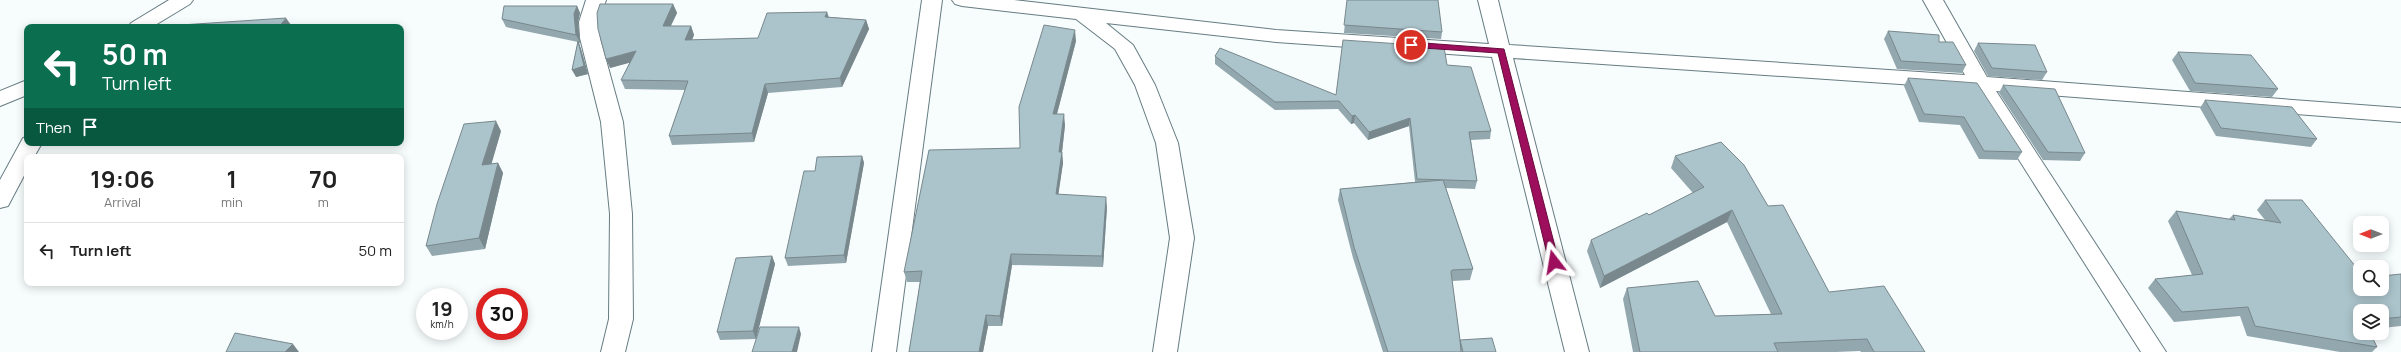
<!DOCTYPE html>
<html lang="en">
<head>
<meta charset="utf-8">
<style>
  :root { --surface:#fff; --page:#f6f6f6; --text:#222; --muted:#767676; --line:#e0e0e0 }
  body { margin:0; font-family:Manrope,sans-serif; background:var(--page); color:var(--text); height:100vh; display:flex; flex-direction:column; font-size:15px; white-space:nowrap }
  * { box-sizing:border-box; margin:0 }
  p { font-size:13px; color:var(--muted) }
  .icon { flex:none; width:22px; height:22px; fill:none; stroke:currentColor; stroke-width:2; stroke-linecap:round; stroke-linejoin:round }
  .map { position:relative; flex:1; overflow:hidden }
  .details { position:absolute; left:24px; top:154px; width:380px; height:132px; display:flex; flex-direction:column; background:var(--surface); border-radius:8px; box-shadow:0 2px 10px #0003 }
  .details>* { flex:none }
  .banner { position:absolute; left:24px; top:24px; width:380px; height:122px; border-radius:8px; box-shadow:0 2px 10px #0003; background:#0b6e4f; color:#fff; overflow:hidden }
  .needle { width:26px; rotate:270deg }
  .tools { position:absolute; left:2353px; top:216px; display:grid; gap:8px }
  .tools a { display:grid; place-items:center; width:36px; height:36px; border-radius:8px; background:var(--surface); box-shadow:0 2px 10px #0003; font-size:20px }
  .speed { position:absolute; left:416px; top:288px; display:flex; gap:8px; font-size:20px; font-weight:700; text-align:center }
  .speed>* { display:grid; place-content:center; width:52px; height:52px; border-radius:50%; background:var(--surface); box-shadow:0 2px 10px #0003; line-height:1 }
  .speed small { font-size:10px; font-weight:400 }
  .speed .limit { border:6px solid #d22; background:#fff; color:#111 }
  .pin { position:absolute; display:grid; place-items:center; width:34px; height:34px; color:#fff; margin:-17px; border:2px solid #fff; border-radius:50%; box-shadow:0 1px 4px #0007 }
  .me { position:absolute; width:44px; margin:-22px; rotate:346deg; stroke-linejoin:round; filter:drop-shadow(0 0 3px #0008) }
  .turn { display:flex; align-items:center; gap:14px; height:84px; padding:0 12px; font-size:18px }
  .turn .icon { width:52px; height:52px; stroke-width:2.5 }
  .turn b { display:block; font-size:28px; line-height:34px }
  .then { display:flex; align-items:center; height:38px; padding:0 12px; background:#0003; gap:8px; font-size:15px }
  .eta { display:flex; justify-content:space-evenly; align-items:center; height:68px; text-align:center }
  .eta b { font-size:24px; font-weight:700; line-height:28px }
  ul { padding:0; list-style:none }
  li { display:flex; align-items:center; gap:12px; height:56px; padding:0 12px; border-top:1px solid var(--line) }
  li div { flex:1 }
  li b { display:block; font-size:15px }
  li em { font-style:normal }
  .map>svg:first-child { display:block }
</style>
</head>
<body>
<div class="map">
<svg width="2401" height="352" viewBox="0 0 2401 352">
  <rect width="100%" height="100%" fill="#f7fcfd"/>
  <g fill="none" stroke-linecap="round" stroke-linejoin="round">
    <g stroke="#667c82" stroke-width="2">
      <g id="minor">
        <polygon points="169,0 193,0 190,4 152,27 128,27 131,23"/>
        <polygon points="586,0 606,0 599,22 600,38 623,122 632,214 633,319 625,352 601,352 609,319 610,214 601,122 580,38 579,22"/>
        <polygon points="922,0 942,0 896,352 872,352"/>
        <polygon points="952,0 1014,0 1276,30 1489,44 1478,0 1498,0 1509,45 1965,75 1923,0 1943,0 1987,77 2401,108 2401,122 1996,91 2166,352 2141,352 1974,89 1513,58 1589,352 1565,352 1492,57 1276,42 1106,23 1133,45 1155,85 1178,143 1194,238 1177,352 1153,352 1170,238 1156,143 1135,85 1115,49 1076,19 962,6 955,4"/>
        <polygon points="27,80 27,95 0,106 0,91"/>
        <polygon points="27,137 27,143 42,143 34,157 27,157 27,170 8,206 0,208 0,180 23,138"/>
      </g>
    </g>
    <use href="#minor" fill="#fff" fill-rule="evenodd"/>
  </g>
  <g fill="#93a8ae">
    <polygon points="1347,0 1442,32 1441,39 1344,33"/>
    <polygon points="673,4 677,13 671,26 691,26 694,35 692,40 758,38 827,12 829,17 866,20 869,29 842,87 768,93 754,142 672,145 669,136 685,90 625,89 621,80 630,62 610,68"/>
    <polygon points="577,6 580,13 578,22 580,43 579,43 581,49 588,74 576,77 578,42 506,27 502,19"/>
    <polygon points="1888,31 1939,42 1966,65 1962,73 1897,69 1884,39"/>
    <polygon points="1076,41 1057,114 1065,125 1062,152 1063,163 1058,194 1107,207 1103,267 1012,265 1002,326 988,326 983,352 909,352 920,282 907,282 904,272 1020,148"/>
    <polygon points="1978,43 2047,72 2042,80 1988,76 1974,51"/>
    <polygon points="2178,52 2278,89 2272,97 2190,91 2172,60"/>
    <polygon points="1215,56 1336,95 1447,65 1491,131 1490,139 1471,140 1477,181 1475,189 1446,188 1473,269 1470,280 1452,281 1460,340 1496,352 1383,352 1353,258 1338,200 1340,189 1415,182 1409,126 1368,140 1354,123 1351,124 1338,109 1275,110 1215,64"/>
    <polygon points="1908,78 2022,152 2017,160 1979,159 1960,125 1919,122 1904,86"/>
    <polygon points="2003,85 2085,153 2080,161 2043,160 1999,93"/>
    <polygon points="2205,100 2317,139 2311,147 2216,136 2200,108"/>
    <polygon points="501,131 491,164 498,163 503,173 485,249 432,256 426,246"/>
    <polygon points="862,156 864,163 846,263 788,266 785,258 815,171"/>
    <polygon points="1675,156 1768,206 1829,292 1925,352 1861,352 1860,351 1836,352 1633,352 1623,299 1627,288 1715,316 1771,314 1727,222 1600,288 1587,251 1591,240 1649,215 1693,193 1671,168"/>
    <polygon points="2265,200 2360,289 2401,274 2401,326 2382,328 2382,311 2360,311 2377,347 2372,352 2340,352 2247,336 2240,316 2174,322 2148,288 2155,279 2192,275 2168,221 2176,211 2229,219 2233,215 2265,220 2257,210"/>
    <polygon points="772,256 775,264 756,339 720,340 717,332"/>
  </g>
  <g fill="#78888d">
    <polygon points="673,4 677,13 666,35 663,26"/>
    <polygon points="577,6 580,13 578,22 580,43 576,35 574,14"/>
    <polygon points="827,12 829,21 825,17"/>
    <polygon points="286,18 291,25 290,27 279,27"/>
    <polygon points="866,20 869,29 842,87 840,78"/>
    <polygon points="691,26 694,35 688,49 685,40"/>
    <polygon points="1075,30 1076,41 1054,125 1053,114"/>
    <polygon points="578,41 581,49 588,74 576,77 572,70"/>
    <polygon points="636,51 640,60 610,68 606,59"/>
    <polygon points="765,84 768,93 754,142 752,133"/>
    <polygon points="1064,114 1065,125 1061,161 1062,152 1063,163 1057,204 1056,194 1059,152"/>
    <polygon points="1355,115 1354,123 1351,124 1352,116"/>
    <polygon points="1410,118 1409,126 1368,140 1369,132"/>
    <polygon points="496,121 501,131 488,176 482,165"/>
    <polygon points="862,156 864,163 846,263 844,255"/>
    <polygon points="498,163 503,173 485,249 479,238"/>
    <polygon points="1106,197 1107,207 1103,267 1102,256"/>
    <polygon points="1732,210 1727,222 1600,288 1604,276"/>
    <polygon points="1011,254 1012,265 1002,326 1000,316"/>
    <polygon points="772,256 775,264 756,339 753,331"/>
    <polygon points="986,315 988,326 983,352 979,352"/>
    <polygon points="799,327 801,334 797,352 792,352"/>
    <polygon points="293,344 299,352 285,352"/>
  </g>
  <g fill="#abc3ca" stroke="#78888d">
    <polygon points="1347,0 1438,0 1442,32 1344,25"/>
    <polygon points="600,4 673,4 663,26 691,26 685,40 758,38 767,13 827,12 825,17 866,20 840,78 765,84 752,133 669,136 688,81 621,80 636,51 606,59 598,29 597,13"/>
    <polygon points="504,6 577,6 574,14 576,35 502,19"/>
    <polygon points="286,18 279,27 182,27 181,25"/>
    <polygon points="1044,25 1075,30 1053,114 1064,114 1059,152 1062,152 1056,194 1106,197 1102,256 1011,254 1000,316 986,315 979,352 909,352 922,271 904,272 929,150 1020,148 1019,107"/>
    <polygon points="1888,31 1939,35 1939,42 1953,42 1966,65 1901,61"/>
    <polygon points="1343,40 1444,47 1447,65 1471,67 1491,131 1469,132 1477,181 1417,179 1410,118 1369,132 1355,115 1352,116 1339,101 1275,102 1215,56 1220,48 1336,95"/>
    <polygon points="578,41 584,66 572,70"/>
    <polygon points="1978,43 2035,45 2047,72 1992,68"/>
    <polygon points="2178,52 2251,55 2278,89 2195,83"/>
    <polygon points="1908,78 1977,83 2022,152 1984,151 1964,117 1924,114"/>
    <polygon points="2003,85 2055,89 2085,153 2048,152"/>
    <polygon points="2205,100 2292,107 2317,139 2221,128"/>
    <polygon points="496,121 482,165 498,163 479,238 426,246 437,204 464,124"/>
    <polygon points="1721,142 1744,165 1768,206 1783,205 1829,292 1884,286 1925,352 1874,352 1867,339 1774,343 1778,352 1640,352 1627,288 1698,281 1715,316 1782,314 1732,210 1604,276 1591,240 1647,213 1649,215 1704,187 1675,156"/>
    <polygon points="862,156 844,255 785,258 804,171 815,171 817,157"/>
    <polygon points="1443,180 1473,269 1452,270 1451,272 1460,340 1492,338 1496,352 1463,352 1460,340 1461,352 1388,352 1354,247 1340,189"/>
    <polygon points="2265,200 2302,200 2360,272 2360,289 2382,289 2382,276 2401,274 2401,317 2382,319 2382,311 2360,311 2360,333 2370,333 2377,347 2255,326 2248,307 2182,312 2155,279 2203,274 2176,211 2235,220 2233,215 2281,223"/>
    <polygon points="772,256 753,331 717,332 736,258"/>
    <polygon points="760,327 799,327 792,352 752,352"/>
    <polygon points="235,333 293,344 285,352 226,352"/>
  </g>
  <polygon fill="#9d0f5c" stroke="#660a3c" points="1411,42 1504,49 1559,262 1558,264 1554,265 1549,262 1498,53 1408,47 1408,43"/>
</svg>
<div class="tools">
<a><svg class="needle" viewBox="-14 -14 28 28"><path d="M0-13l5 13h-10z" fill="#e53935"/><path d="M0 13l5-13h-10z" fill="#767676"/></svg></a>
<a><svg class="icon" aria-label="search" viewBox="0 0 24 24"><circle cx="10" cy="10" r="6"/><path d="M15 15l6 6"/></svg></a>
<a><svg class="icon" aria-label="layers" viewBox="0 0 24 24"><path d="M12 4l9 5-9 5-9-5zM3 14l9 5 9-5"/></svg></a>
</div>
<div class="speed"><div>19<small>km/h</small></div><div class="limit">30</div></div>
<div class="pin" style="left:1411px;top:45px;background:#d93025"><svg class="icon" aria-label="arrive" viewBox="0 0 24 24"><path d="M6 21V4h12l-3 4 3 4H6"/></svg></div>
<svg class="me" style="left:1554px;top:262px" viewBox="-20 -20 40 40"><path d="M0-17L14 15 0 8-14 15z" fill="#9d0f5c" stroke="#fff" stroke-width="4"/></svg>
<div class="banner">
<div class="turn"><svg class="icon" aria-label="left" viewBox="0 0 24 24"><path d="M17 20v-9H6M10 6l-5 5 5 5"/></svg><div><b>50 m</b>Turn left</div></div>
<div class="then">Then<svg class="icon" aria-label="arrive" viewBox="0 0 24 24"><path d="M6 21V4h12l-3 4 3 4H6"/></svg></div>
</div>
<section class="details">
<div class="eta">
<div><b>19:06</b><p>Arrival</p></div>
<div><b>1</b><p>min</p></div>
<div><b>70</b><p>m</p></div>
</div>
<ul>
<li><svg class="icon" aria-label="left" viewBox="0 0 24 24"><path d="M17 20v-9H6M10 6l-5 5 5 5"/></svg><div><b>Turn left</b></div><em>50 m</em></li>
</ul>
</section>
</div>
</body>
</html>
